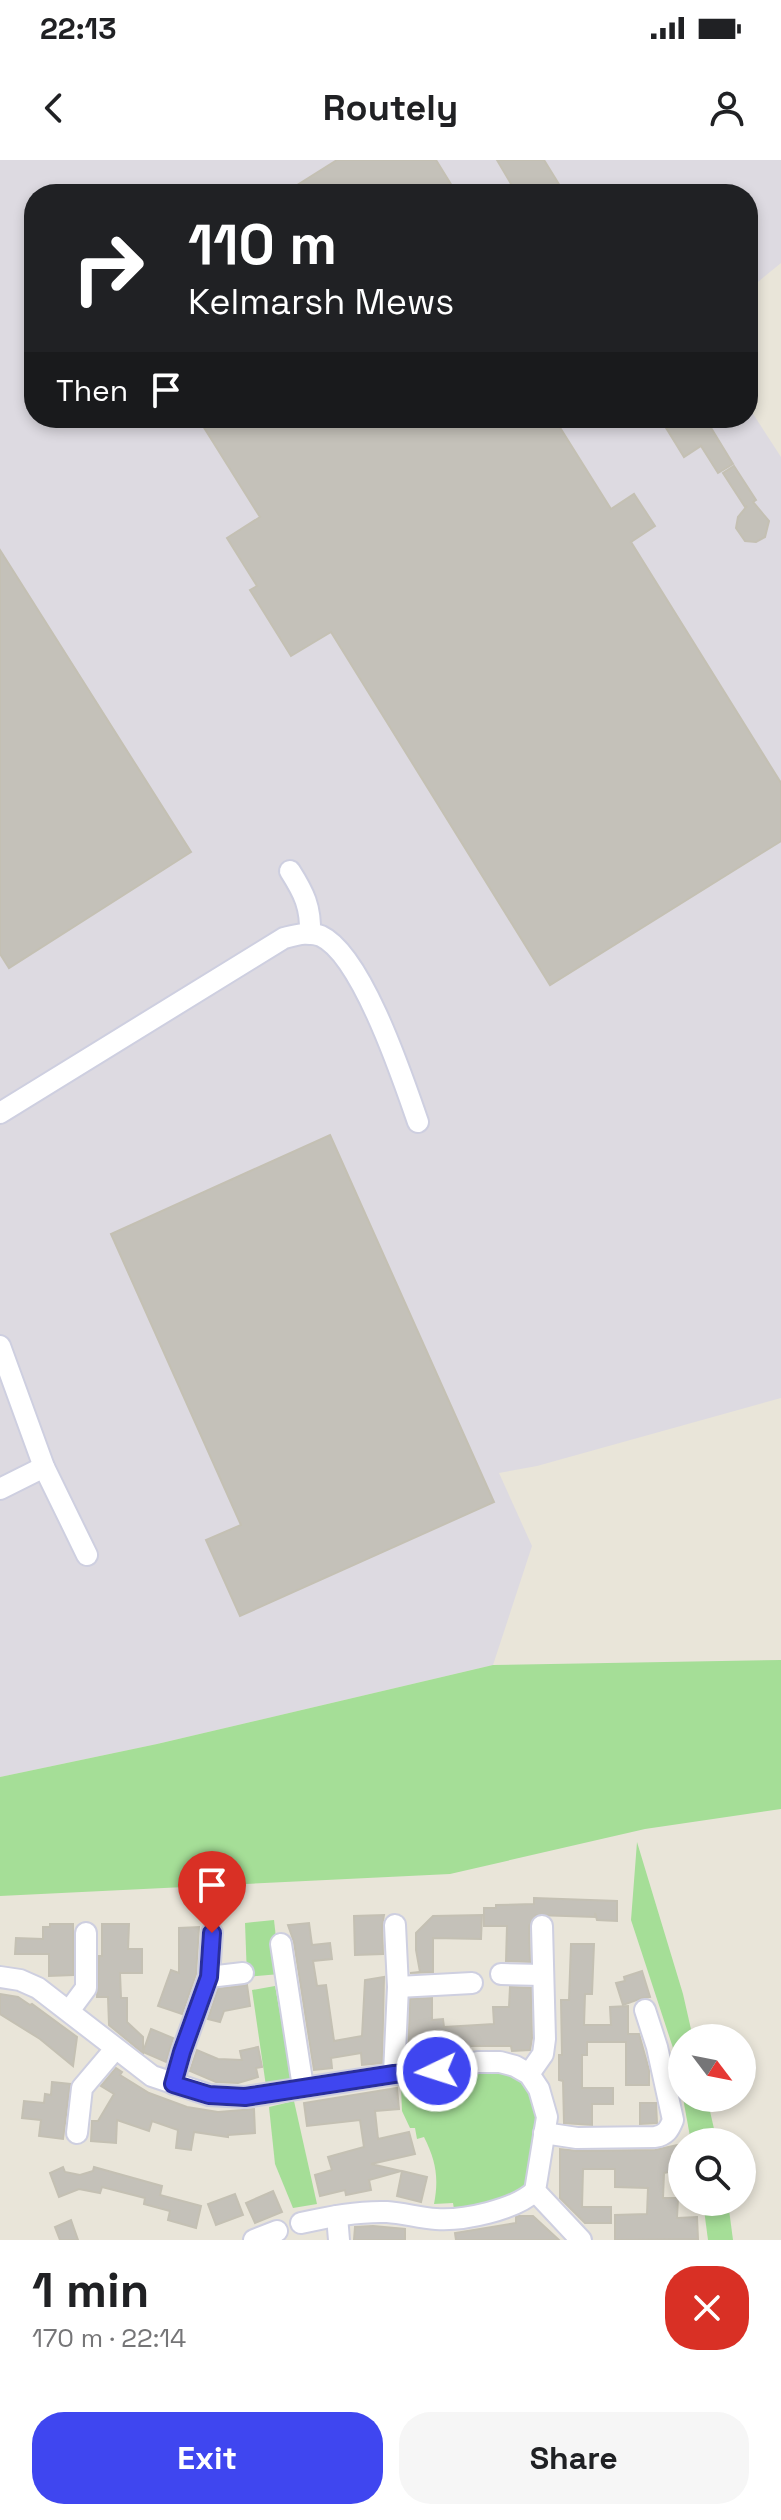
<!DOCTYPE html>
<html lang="en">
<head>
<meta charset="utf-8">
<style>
  :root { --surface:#fff; --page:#f6f6f6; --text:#202124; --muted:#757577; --accent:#3f46f0 }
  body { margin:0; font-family:"Space Grotesk",sans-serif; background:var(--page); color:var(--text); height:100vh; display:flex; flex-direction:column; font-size:30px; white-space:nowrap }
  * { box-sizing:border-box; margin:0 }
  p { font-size:26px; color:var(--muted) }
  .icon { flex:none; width:44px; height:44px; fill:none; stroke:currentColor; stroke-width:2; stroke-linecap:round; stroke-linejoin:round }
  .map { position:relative; height:2080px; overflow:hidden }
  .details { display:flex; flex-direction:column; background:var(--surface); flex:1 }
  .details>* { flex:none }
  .hud { position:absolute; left:24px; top:24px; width:734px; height:244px; border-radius:32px; box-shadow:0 4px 12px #0003; background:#202124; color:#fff; overflow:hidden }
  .needle { width:52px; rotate:122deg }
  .controls { position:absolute; left:668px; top:1864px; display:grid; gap:16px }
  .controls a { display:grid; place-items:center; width:88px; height:88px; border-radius:50%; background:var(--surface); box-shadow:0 4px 12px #0003; font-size:40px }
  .pin { position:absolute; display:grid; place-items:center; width:68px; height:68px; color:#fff; margin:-82px -34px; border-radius:50% 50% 50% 0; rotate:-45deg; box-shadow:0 0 8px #0007 }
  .pin .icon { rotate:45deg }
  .me { position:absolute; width:88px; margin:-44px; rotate:266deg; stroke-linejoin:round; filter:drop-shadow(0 0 6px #0008) }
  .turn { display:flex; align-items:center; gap:28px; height:168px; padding:0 32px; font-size:36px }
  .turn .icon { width:104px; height:104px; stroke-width:2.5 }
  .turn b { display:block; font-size:56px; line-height:68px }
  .then { display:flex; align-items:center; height:76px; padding:0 32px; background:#0003; gap:16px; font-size:30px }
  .round { display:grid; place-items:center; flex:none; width:84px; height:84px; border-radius:32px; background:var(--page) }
  .summary { display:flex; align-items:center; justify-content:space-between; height:136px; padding:0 32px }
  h1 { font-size:48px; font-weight:700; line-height:60px }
  .action { display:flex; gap:16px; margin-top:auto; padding:16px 32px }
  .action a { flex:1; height:92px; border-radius:32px; background:var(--accent); color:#fff; font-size:32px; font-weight:700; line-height:92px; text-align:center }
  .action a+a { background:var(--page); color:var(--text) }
  .status { display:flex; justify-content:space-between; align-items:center; height:56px; padding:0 40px; background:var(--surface); direction:ltr }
  .status svg { height:22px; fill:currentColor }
  header { display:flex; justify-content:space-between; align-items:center; height:104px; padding:0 32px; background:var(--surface); font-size:36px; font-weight:700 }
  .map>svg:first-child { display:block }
</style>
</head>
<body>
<div class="status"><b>22:13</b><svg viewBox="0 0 49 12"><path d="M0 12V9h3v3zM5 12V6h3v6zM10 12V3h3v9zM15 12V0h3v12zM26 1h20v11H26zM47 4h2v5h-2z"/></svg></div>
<header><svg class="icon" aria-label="back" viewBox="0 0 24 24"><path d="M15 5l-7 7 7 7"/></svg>Routely<svg class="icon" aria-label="person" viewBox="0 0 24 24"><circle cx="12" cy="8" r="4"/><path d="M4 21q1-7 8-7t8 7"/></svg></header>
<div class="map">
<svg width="781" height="2080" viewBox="0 0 781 2080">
  <rect width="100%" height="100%" fill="#e9e5d9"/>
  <polygon fill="#dddae1" points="0,0 781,0 781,103 748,130 748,34 34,34 34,258 748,258 748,246 781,297 781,1238 537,1306 499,1313 532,1386 493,1505 157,1584 0,1617"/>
  <g fill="#a5de97">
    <polygon points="781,1500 781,1649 645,1669 450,1714 0,1736 0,1617 157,1584 493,1505"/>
    <polygon points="637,1682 683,1834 693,1878 682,1878 682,1934 674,1891 631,1760"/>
    <polygon points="274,1760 280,1814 247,1817 245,1763"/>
    <polygon points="275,1826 293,1924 266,1926 252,1830"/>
    <path d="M 476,1909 L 501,1909 L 516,1916 L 527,1927 L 539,1956 L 528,2024 C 513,2043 477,2046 454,2049 L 453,2043 L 434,2044 C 439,2018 436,2001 424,1977 L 417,1979 L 415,1968 L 410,1968 L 402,1951 L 401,1927 L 421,1924 Z"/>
    <polygon points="683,1938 707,1938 717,1982 691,1982"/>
    <polygon points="294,1941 317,2044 293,2048 275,2004 269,1947"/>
    <polygon points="703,2042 728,2042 733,2080 708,2080"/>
  </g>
  <g fill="#c4c1b9" stroke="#c4c0b3" stroke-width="2">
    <polygon points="337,0 436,0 457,34 283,34"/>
    <polygon points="497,0 544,0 565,34 517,34"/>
    <polygon points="198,258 554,258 611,349 634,334 655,366 631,382 781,623 781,681 550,825 331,472 291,496 250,430 257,426 227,378 260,357"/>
    <polygon points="660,258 705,258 733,304 718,313 701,286 684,297"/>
    <polygon points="734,306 756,340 753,342 769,361 765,377 756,382 745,381 736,368 738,357 747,346 745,347 723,313"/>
    <polygon points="0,390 191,692 9,808 0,794"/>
    <polygon points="330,975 494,1342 240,1456 206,1380 241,1365 111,1074"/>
    <polygon points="534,1738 617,1741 617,1761 597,1760 595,1753 595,1757 536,1755 529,1766 530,1802 506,1801 507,1766 484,1766 484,1748 496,1748 496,1745 534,1744"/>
    <polygon points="384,1755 382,1766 383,1794 355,1795 354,1756"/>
    <polygon points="482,1755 481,1779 433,1778 433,1812 410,1813 420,1812 416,1790 416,1773 433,1756"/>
    <polygon points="309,1763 312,1785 330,1783 332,1799 313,1801 317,1826 326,1825 334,1881 362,1876 365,1820 384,1817 382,1903 362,1905 361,1893 331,1898 332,1908 314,1910 294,1782 288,1765"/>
    <polygon points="50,1764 73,1764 73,1815 49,1816 49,1794 15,1794 16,1778 43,1779 43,1767 50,1767"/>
    <polygon points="102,1764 129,1764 128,1789 142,1789 142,1813 120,1813 121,1838 127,1838 127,1862 143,1877 143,1893 109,1865 108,1837 97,1837 99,1796 102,1796"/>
    <polygon points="199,1767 196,1814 182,1854 158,1846 171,1810 179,1813 179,1768"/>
    <polygon points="571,1784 594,1784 592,1834 585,1834 584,1865 611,1865 610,1847 628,1846 628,1874 639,1874 649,1910 649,1925 626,1925 626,1882 587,1882 587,1895 582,1895 582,1928 613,1928 613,1944 592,1944 592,1965 564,1963 563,1921 559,1920 559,1895 562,1895 561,1840 569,1840"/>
    <polygon points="642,1811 650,1837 642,1838 623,1845 616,1823 625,1821 624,1817"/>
    <polygon points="247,1825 250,1846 224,1851 220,1862 208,1859 218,1829"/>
    <polygon points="510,1827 531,1828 532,1878 530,1890 512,1891 511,1886 470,1886 470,1890 433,1892 433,1897 408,1900 410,1839 432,1838 432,1860 443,1859 444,1867 494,1864 493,1847 509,1847"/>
    <polygon points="0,1834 18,1837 30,1845 32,1844 77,1877 73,1906 40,1879 0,1854"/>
    <polygon points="151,1869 173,1878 166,1902 143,1892"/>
    <polygon points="258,1887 262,1907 256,1908 258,1917 238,1923 216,1922 190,1911 197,1890 218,1899 242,1900 240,1891"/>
    <polygon points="116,1908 122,1912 120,1915 149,1933 187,1947 218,1952 254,1949 255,1973 228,1975 228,1977 194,1972 191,1990 176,1988 178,1970 152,1961 149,1971 117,1960 116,1983 91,1981 92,1961 98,1961 114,1934 101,1926"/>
    <polygon points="52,1922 70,1924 63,1979 39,1976 41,1960 22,1958 24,1941 44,1943 45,1934 51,1935"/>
    <polygon points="397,1928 399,1949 375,1951 378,1979 409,1972 415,1994 371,2004 401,2011 369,2020 371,2030 346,2035 345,2030 320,2036 315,2015 332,2010 328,1997 364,1987 360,1960 307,1966 304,1943"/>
    <polygon points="640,1943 656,1943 657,1963 640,1964"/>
    <polygon points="682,1984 682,2009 664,2013 663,2038 678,2038 677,2058 697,2057 698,2079 615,2080 615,2055 647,2054 648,2028 615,2027 615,2009 583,2009 582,2047 611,2047 611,2063 585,2063 560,2038 560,1989 577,1991 655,1990"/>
    <polygon points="63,2007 65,2012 80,2015 93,2011 94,2007 162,2026 160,2035 201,2046 196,2068 168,2060 170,2051 144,2044 145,2038 102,2027 100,2033 79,2029 59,2037 50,2013"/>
    <polygon points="402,2011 427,2017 421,2042 397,2036"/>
    <polygon points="273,2031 282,2052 255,2063 246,2043"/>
    <polygon points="235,2034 243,2055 216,2065 208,2044"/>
    <polygon points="519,2056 533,2056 559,2080 456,2080 455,2073 516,2063 516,2057"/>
    <polygon points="71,2060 78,2080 60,2080 55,2067"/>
    <polygon points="373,2066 405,2069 405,2080 354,2080 355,2067"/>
  </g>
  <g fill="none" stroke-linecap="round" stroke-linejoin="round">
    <g stroke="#cecfe0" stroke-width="24">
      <g id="street">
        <path d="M 290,711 C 304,733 311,747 310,774"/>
        <path d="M 0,953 L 284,778 C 296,775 309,771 321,776 C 362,795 403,919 418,962"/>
        <polyline points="0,1186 44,1307 87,1395"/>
        <polyline points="0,1329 44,1307"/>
        <polyline points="281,1784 303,1927"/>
        <polyline points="501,1814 543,1815"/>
        <polyline points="0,1817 20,1820 38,1828 152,1916 209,1935 245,1937 394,1914 437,1911 478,1902 500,1902 515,1906 529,1914 539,1929 547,1957 535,2031 581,2080"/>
        <polyline points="209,1817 243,1813"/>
        <polyline points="398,1827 472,1823"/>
        <polyline points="69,1851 86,1828 86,1773"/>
        <polyline points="394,1914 398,1827 395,1765"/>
        <polyline points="529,1914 543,1894 545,1879 542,1766"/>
        <polyline points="173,1924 182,1892 209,1817 212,1773"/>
        <polyline points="77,1973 82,1928 115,1889"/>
        <path d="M 544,1973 L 577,1978 L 655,1977 C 666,1975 669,1970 673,1960 L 657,1887 L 645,1850"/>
        <polyline points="337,2056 339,2080"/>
        <path d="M 301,2063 C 329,2057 358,2051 387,2052 C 403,2053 420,2058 436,2059 C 463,2061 515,2050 535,2031"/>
        <polyline points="254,2080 277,2071"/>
      </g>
    </g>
    <use href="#street" stroke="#fff" stroke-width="20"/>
  </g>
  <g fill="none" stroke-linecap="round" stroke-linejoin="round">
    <g stroke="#292e9c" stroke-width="20">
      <polyline id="route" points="212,1773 209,1817 182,1892 173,1924 209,1935 245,1937 394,1914 437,1911"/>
    </g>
    <use href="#route" stroke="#3f46f0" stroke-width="14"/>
  </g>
</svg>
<div class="controls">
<a><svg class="needle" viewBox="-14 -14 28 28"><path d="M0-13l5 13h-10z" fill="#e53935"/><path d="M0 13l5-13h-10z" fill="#757577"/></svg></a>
<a><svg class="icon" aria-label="search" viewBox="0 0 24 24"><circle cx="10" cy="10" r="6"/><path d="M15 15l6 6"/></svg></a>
</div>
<div class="pin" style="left:212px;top:1773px;background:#d93025"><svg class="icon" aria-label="arrive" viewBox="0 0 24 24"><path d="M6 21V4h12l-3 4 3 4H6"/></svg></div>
<svg class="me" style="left:437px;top:1911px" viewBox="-20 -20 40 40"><circle r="17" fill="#3f46f0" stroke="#fff" stroke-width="3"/><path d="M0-11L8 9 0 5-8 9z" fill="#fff"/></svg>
<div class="hud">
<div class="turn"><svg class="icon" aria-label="right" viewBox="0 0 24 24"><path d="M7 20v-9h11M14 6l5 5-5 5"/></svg><div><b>110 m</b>Kelmarsh Mews</div></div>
<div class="then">Then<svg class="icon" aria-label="arrive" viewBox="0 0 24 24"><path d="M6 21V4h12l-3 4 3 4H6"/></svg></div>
</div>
</div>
<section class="details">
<div class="summary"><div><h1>1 min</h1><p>170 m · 22:14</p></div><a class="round" style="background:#d93025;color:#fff"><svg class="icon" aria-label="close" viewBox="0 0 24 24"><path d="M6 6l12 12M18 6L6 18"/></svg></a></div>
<div class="action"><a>Exit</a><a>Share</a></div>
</section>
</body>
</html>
